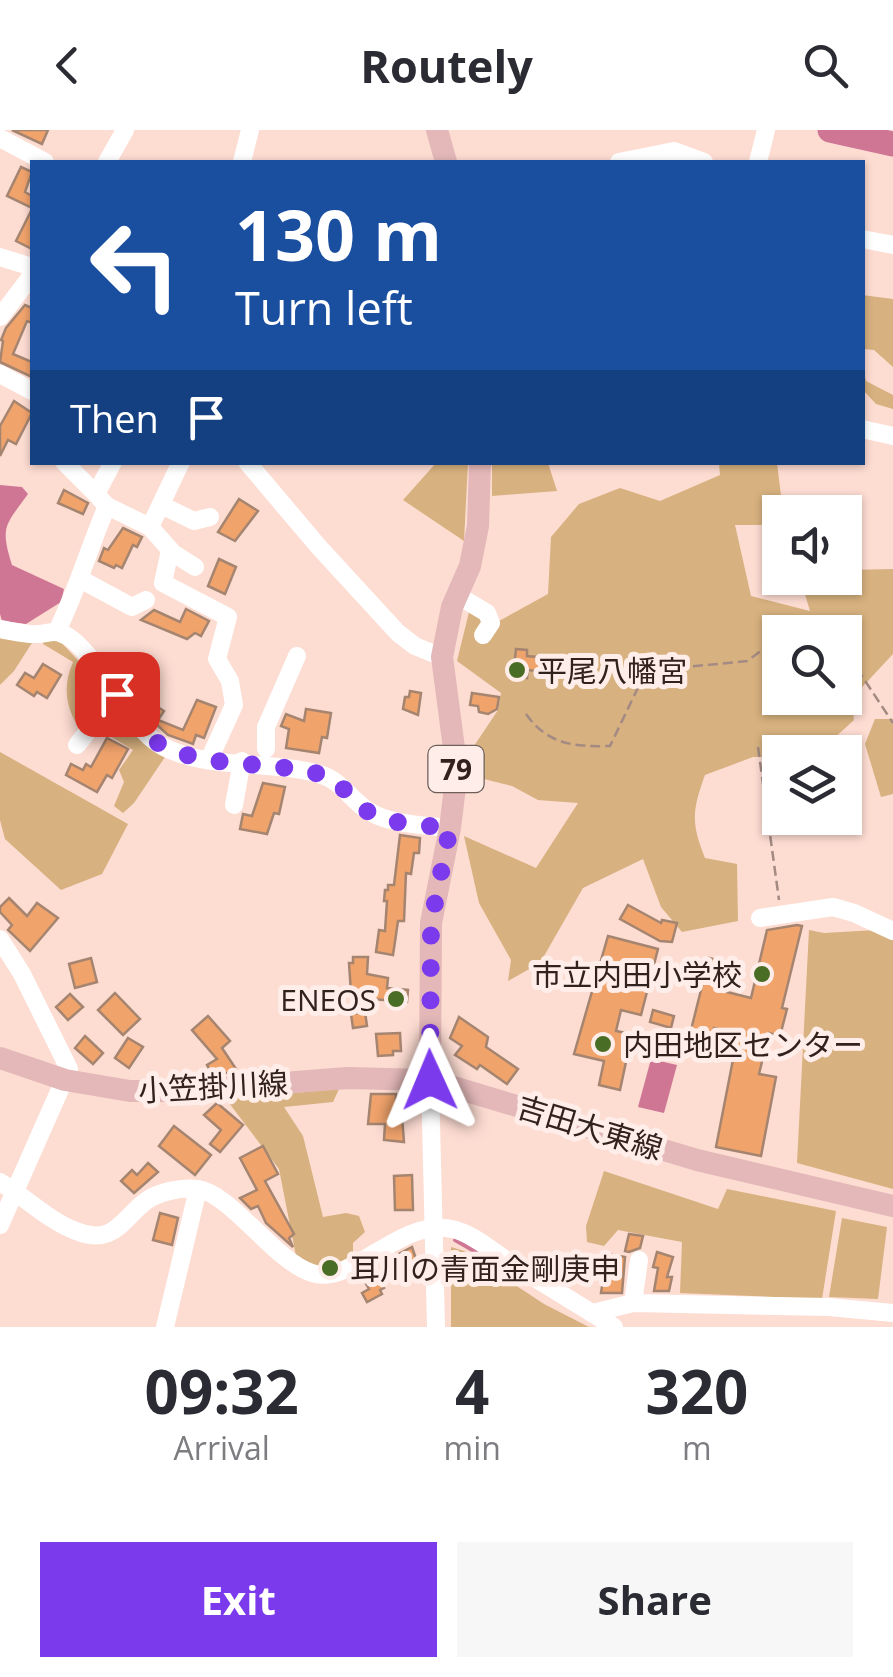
<!DOCTYPE html>
<html lang="en">
<head>
<meta charset="utf-8">
<style>
  :root { --surface:#fff; --page:#f7f7f7; --text:#2b2b33; --muted:#7c7c81; --accent:#7c3aed }
  body { margin:0; font-family:"Open Sans","Noto Sans JP",sans-serif; background:var(--page); color:var(--text); height:100vh; display:flex; flex-direction:column; font-size:38px; white-space:nowrap }
  * { box-sizing:border-box; margin:0 }
  p { font-size:32px; color:var(--muted) }
  .icon { flex:none; width:55px; height:55px; fill:none; stroke:currentColor; stroke-width:2; stroke-linecap:round; stroke-linejoin:round }
  .map { position:relative; height:1197px; overflow:hidden }
  .panel { display:flex; flex-direction:column; background:var(--surface); flex:1 }
  .panel>* { flex:none }
  .banner { position:absolute; left:30px; top:30px; width:835px; height:305px; border-radius:0px; box-shadow:0 2px 8px #0004; background:#1a4fa0; color:#fff; overflow:hidden }
  .tools { position:absolute; left:762px; top:365px; display:grid; gap:20px }
  .tools a { display:grid; place-items:center; width:100px; height:100px; border-radius:0px; background:var(--surface); box-shadow:0 2px 8px #0004; font-size:50px }
  .pin { position:absolute; display:grid; place-items:center; width:85px; height:85px; color:#fff; margin:-42px; border-radius:20px; box-shadow:0 5px 15px #0006 }
  .me { position:absolute; width:110px; margin:-55px; rotate:359deg; stroke-linejoin:round; filter:drop-shadow(0 0 8px #0008) }
  .turn { display:flex; align-items:center; gap:35px; height:210px; padding:0 40px; font-size:45px }
  .turn .icon { width:130px; height:130px; stroke-width:2.5 }
  .turn b { display:block; font-size:70px; line-height:85px }
  .then { display:flex; align-items:center; height:95px; padding:0 40px; background:#0003; gap:20px; font-size:38px }
  .eta { display:flex; justify-content:space-evenly; align-items:center; height:170px; text-align:center }
  .eta b { font-size:60px; font-weight:700; line-height:70px }
  .cta { display:flex; gap:20px; margin-top:auto; padding:20px 40px }
  .cta a { flex:1; height:115px; border-radius:0px; background:var(--accent); color:#fff; font-size:40px; font-weight:700; line-height:115px; text-align:center }
  .cta a+a { background:var(--page); color:var(--text) }
  header { display:flex; justify-content:space-between; align-items:center; height:130px; padding:0 40px; background:var(--surface); font-size:45px; font-weight:700 }
  .map>svg:first-child { display:block }
</style>
</head>
<body>
<header><svg class="icon" aria-label="back" viewBox="0 0 24 24"><path d="M15 5l-7 7 7 7"/></svg>Routely<svg class="icon" aria-label="search" viewBox="0 0 24 24"><circle cx="10" cy="10" r="6"/><path d="M15 15l6 6"/></svg></header>
<div class="map">
<svg width="893" height="1197" viewBox="0 0 893 1197">
  <rect width="100%" height="100%" fill="#fddcd2"/>
  <g fill="#d7b17f" fill-rule="evenodd">
    <polygon points="862,165 893,169 893,237 874,220 863,219"/>
    <polygon points="862,236 866,251 893,265 893,279 876,274 863,260"/>
    <polygon points="436,333 468,333 464,411 403,370"/>
    <polygon points="492,333 548,333 557,361 492,366"/>
    <path d="M 719,333 L 777,333 L 783,382 L 780,382 L 780,395 L 735,395 L 751,466 L 810,481 L 800,448 L 845,448 L 845,440 L 893,439 L 893,524 L 851,569 L 854,590 L 819,622 L 780,622 L 780,627 L 753,627 L 705,645 C 692,681 691,693 705,728 L 737,734 L 738,791 L 682,802 L 661,777 L 643,729 L 583,758 L 540,833 L 508,851 L 511,830 L 479,773 L 464,706 L 536,738 L 578,673 L 538,670 L 512,656 L 476,647 L 474,616 L 498,580 L 501,563 L 457,531 L 470,478 L 499,491 L 548,464 L 551,407 L 579,374 L 620,358 L 660,371 L 720,345 ZM 780,502 L 845,502 L 845,568 L 780,568 Z"/>
    <polygon points="0,499 37,505 14,541 0,555"/>
    <path d="M 43,510 L 59,510 L 109,564 L 133,604 L 167,624 L 134,673 L 123,683 L 114,676 L 124,652 L 119,640 L 133,620 L 102,601 L 88,609 C 68,587 60,561 73,532 L 43,514 Z"/>
    <polygon points="875,589 893,589 893,664 881,667 865,614"/>
    <polygon points="0,622 128,694 102,744 61,760 5,709 0,690"/>
    <polygon points="893,799 893,1059 797,1033 809,800 824,803"/>
    <polygon points="339,959 333,972 284,977 303,1006 323,1087 346,1083 359,1086 365,1102 353,1113 353,1123 341,1133 317,1138 296,1126 279,1039 226,969"/>
    <polygon points="604,1041 718,1079 727,1059 836,1081 822,1169 680,1163 682,1112 618,1100 604,1116 587,1112 586,1096"/>
    <polygon points="842,1088 887,1097 878,1169 829,1167"/>
    <polygon points="451,1117 464,1121 544,1174 589,1197 451,1197"/>
  </g>
  <g fill="#cf7695">
    <path d="M 0,355 L 22,357 L 28,364 C 5,396 0,396 12,435 L 64,459 L 61,472 L 26,494 L 2,491 L 0,484 Z"/>
    <polygon points="651,929 677,935 664,983 638,977"/>
  </g>
  <g fill="none" stroke-linecap="round" stroke-linejoin="round">
    <polyline stroke="#cf7695" stroke-width="4" points="455,1110 502,1137"/>
    <polyline stroke="#cf7695" stroke-width="25" points="830,0 893,14"/>
  </g>
  <g fill="#f1a36c" stroke="#a58570" stroke-width="2.5">
    <polygon points="12,0 48,0 42,14"/>
    <polygon points="21,37 32,42 25,62 32,66 32,78 7,66"/>
    <polygon points="32,79 32,119 16,111"/>
    <polygon points="25,175 32,178 32,193 27,191 13,224 32,232 32,247 0,232 3,211 1,210 6,198"/>
    <polygon points="14,271 32,283 16,314 8,310 0,326 0,296"/>
    <polygon points="64,360 88,373 83,384 58,373"/>
    <polygon points="239,369 258,381 235,411 218,402"/>
    <polygon points="123,398 142,407 137,417 133,415 122,438 116,435 114,438 99,431 104,418 108,420"/>
    <polygon points="219,429 236,437 225,464 208,456"/>
    <polygon points="186,479 209,491 201,506 195,503 187,509 141,490 154,480 180,492"/>
    <polygon points="516,519 527,520 527,526 559,529 558,543 528,540 527,548 513,546"/>
    <polygon points="43,534 61,545 47,568 37,562 34,566 17,555 25,543 34,548"/>
    <polygon points="410,561 421,563 418,585 403,579 405,567 409,567"/>
    <polygon points="472,563 499,567 497,579 488,584 479,582 478,576 470,575"/>
    <polygon points="197,570 216,577 204,608 196,605 193,614 168,605 146,585 153,574 164,581 158,590 183,600"/>
    <polygon points="306,579 331,583 327,608 322,607 319,623 286,618 289,599 281,596 286,584 304,591"/>
    <polygon points="107,608 128,619 112,648 107,645 97,662 66,645 71,634 83,640 86,634 91,637"/>
    <polygon points="263,653 285,657 279,684 274,683 267,704 240,699 243,684 252,686"/>
    <polygon points="400,705 420,708 419,723 414,723 411,744 406,743 404,791 398,791 393,825 376,822 379,800 385,801 387,771 384,771 385,760 388,760 388,755 394,755"/>
    <polygon points="9,768 27,786 37,773 58,788 30,821 8,800 12,795 0,782 0,777"/>
    <polygon points="628,775 661,793 662,790 677,793 672,812 660,811 620,789"/>
    <polygon points="797,795 802,796 782,878 787,879 780,906 769,903 759,944 776,947 761,1026 716,1017 738,904 714,898 712,905 691,900 709,828 733,834 727,862 751,868 767,800"/>
    <polygon points="608,806 658,819 641,885 621,880 616,901 632,904 620,960 599,955 604,931 574,924"/>
    <polygon points="353,827 368,827 367,844 388,848 387,858 408,860 407,872 360,868 361,863 351,863 349,833 353,833"/>
    <polygon points="91,828 97,852 75,858 69,834"/>
    <polygon points="115,863 140,889 123,905 98,880"/>
    <polygon points="70,864 83,877 68,890 56,877"/>
    <polygon points="653,880 674,886 671,898 650,892"/>
    <polygon points="365,882 367,896 353,898 351,884"/>
    <polygon points="208,886 230,911 222,918 238,942 212,944 207,935 217,929 192,900"/>
    <polygon points="459,887 488,907 486,917 518,939 507,954 480,935 477,939 455,925 462,916 450,908"/>
    <polygon points="400,903 401,921 393,921 393,925 378,926 376,904"/>
    <polygon points="85,906 103,923 93,934 75,918"/>
    <polygon points="128,908 143,917 129,938 115,928"/>
    <polygon points="371,964 396,964 396,986 402,986 404,1012 384,1010 385,994 368,994"/>
    <polygon points="217,973 243,995 220,1022 210,1014 221,1000 204,985"/>
    <polygon points="174,996 211,1025 195,1045 159,1016"/>
    <polygon points="263,1016 278,1044 265,1051 294,1104 289,1108 293,1117 266,1093 258,1076 251,1079 240,1068 257,1060 240,1028"/>
    <polygon points="148,1033 158,1042 134,1063 121,1051 132,1040 137,1045"/>
    <polygon points="412,1045 413,1080 395,1080 394,1046"/>
    <polygon points="160,1083 178,1088 172,1115 153,1110"/>
    <polygon points="629,1104 643,1106 640,1118 629,1122 625,1121"/>
    <polygon points="412,1117 421,1144 402,1150 395,1126"/>
    <polygon points="657,1122 673,1127 667,1147 672,1147 669,1161 654,1161 658,1138 653,1137"/>
    <polygon points="607,1124 625,1127 622,1163 601,1163"/>
    <polygon points="374,1138 384,1158 380,1160 382,1164 367,1172 362,1163 369,1159 361,1145"/>
  </g>
  <g fill="none" stroke-linecap="round" stroke-linejoin="round">
    <g stroke="#a38a83" stroke-width="2.5" stroke-dasharray="10 5" stroke-linecap="butt">
      <polyline points="845,531 854,534 893,593"/>
      <path d="M 526,584 C 548,615 575,617 610,616 L 646,541 L 747,531 L 776,510 L 780,512"/>
      <polyline points="758,617 779,770"/>
    </g>
    <g stroke="#fff" stroke-width="18">
      <polyline points="0,8 45,32"/>
      <polyline points="107,32 125,0"/>
      <polyline points="242,32 250,0"/>
      <polyline points="619,32 674,21 704,32"/>
      <polyline points="758,32 766,0"/>
      <polyline points="862,109 893,115"/>
      <polyline points="0,127 32,137"/>
      <polyline points="0,187 32,145"/>
      <polyline points="0,244 32,261"/>
      <polyline points="862,299 893,306"/>
      <polyline points="64,332 96,364"/>
      <polyline points="247,332 318,416 398,503 415,516 442,527"/>
      <polyline points="161,375 194,391 210,387"/>
      <polyline points="107,376 96,364 113,332"/>
      <polyline points="150,397 173,423 195,437"/>
      <polyline points="170,420 163,453 228,487 217,529 230,551 234,575 209,630"/>
      <polyline points="80,449 132,477 146,470"/>
      <polyline points="457,465 487,483 491,493 483,505"/>
      <path d="M 0,499 C 12,501 26,505 38,504 C 46,504 53,500 60,503 C 93,512 126,597 162,616 C 206,640 269,630 319,644 C 341,650 350,669 367,680 C 389,695 424,695 450,698"/>
      <path d="M 57,501 C 77,460 89,418 107,376 L 150,397 L 181,332"/>
      <polyline points="77,615 117,564"/>
      <polyline points="266,619 266,597 297,526"/>
      <polyline points="234,675 242,631"/>
      <polyline points="760,788 833,777 854,783 893,801"/>
      <polyline points="0,809 22,844 69,939 0,1095"/>
      <polyline points="430,950 436,1197"/>
      <path d="M 0,1052 C 25,1067 49,1091 76,1101 C 114,1116 121,1090 146,1071 C 158,1062 181,1057 197,1059 C 231,1063 273,1130 312,1143 C 351,1157 400,1087 452,1099 C 472,1103 493,1122 511,1133 C 545,1155 580,1175 614,1197"/>
      <polyline points="633,1173 639,1130"/>
      <polyline points="593,1183 633,1173 829,1177 893,1183"/>
      <polyline points="165,1197 198,1059"/>
    </g>
    <g stroke="#e4b8b9" stroke-width="22">
      <polyline points="437,0 446,32"/>
      <polyline points="0,928 65,950 130,961 182,961 347,948 430,950 697,1030 893,1076"/>
      <polyline points="430,950 431,793 450,698 457,641 442,527 452,477 470,436 478,396 480,332"/>
    </g>
  </g>
  <g fill="none" stroke-linecap="round" stroke-linejoin="round">
    <path stroke="#7c3aed" stroke-width="18" stroke-dasharray="0 32.4" d="M 117,564 C 124,574 129,587 137,596 C 179,643 261,628 319,644 C 341,650 350,669 367,681 C 389,695 424,695 450,698 L 431,793 L 430,950"/>
  </g>
  <g fill="#4a6d25" stroke="#feede8" stroke-width="4">
    <circle cx="517" cy="540" r="10"/>
    <circle cx="762" cy="844" r="10"/>
    <circle cx="396" cy="869" r="10"/>
    <circle cx="603" cy="914" r="10"/>
    <circle cx="330" cy="1138" r="10"/>
  </g>
  <g text-anchor="middle" dominant-baseline="central" stroke-width="10" stroke-linejoin="round" paint-order="stroke">
    <rect fill="#feede8" stroke="#6e5f5b" stroke-width="2.5" x="428.5" y="616" width="55" height="46" rx="8"/>
    <g font-size="28" font-weight="bold" fill="#31221e">
      <text x="456" y="639">79</text>
    </g>
    <g font-size="30" fill="#31221e" stroke="#feede8" text-anchor="start">
      <text x="537" y="540">平尾八幡宮</text>
      <text x="742" y="844" text-anchor="end">市立内田小学校</text>
      <text x="376" y="869" text-anchor="end">ENEOS</text>
      <text x="623" y="914">内田地区センター</text>
      <text x="350" y="1138">耳川の青面金剛庚申</text>
    </g>
    <g font-size="30" fill="#31221e" stroke="#feede8">
      <text transform="translate(213 956) rotate(-3)">小笠掛川線</text>
      <text transform="translate(590 997) rotate(17)">吉田大東線</text>
    </g>
  </g>
</svg>
<div class="tools">
<a><svg class="icon" aria-label="sound" viewBox="0 0 24 24"><path d="M4 9h4l5-4v14l-5-4H4zM17 9q2 3 0 6"/></svg></a>
<a><svg class="icon" aria-label="search" viewBox="0 0 24 24"><circle cx="10" cy="10" r="6"/><path d="M15 15l6 6"/></svg></a>
<a><svg class="icon" aria-label="layers" viewBox="0 0 24 24"><path d="M12 4l9 5-9 5-9-5zM3 14l9 5 9-5"/></svg></a>
</div>
<div class="pin" style="left:117px;top:564px;background:#d93025"><svg class="icon" aria-label="arrive" viewBox="0 0 24 24"><path d="M6 21V4h12l-3 4 3 4H6"/></svg></div>
<svg class="me" style="left:430px;top:950px" viewBox="-20 -20 40 40"><path d="M0-17L14 15 0 8-14 15z" fill="#7c3aed" stroke="#fff" stroke-width="4"/></svg>
<div class="banner">
<div class="turn"><svg class="icon" aria-label="left" viewBox="0 0 24 24"><path d="M17 20v-9H6M10 6l-5 5 5 5"/></svg><div><b>130 m</b>Turn left</div></div>
<div class="then">Then<svg class="icon" aria-label="arrive" viewBox="0 0 24 24"><path d="M6 21V4h12l-3 4 3 4H6"/></svg></div>
</div>
</div>
<section class="panel">
<div class="eta">
<div><b>09:32</b><p>Arrival</p></div>
<div><b>4</b><p>min</p></div>
<div><b>320</b><p>m</p></div>
</div>
<div class="cta"><a>Exit</a><a>Share</a></div>
</section>
</body>
</html>
